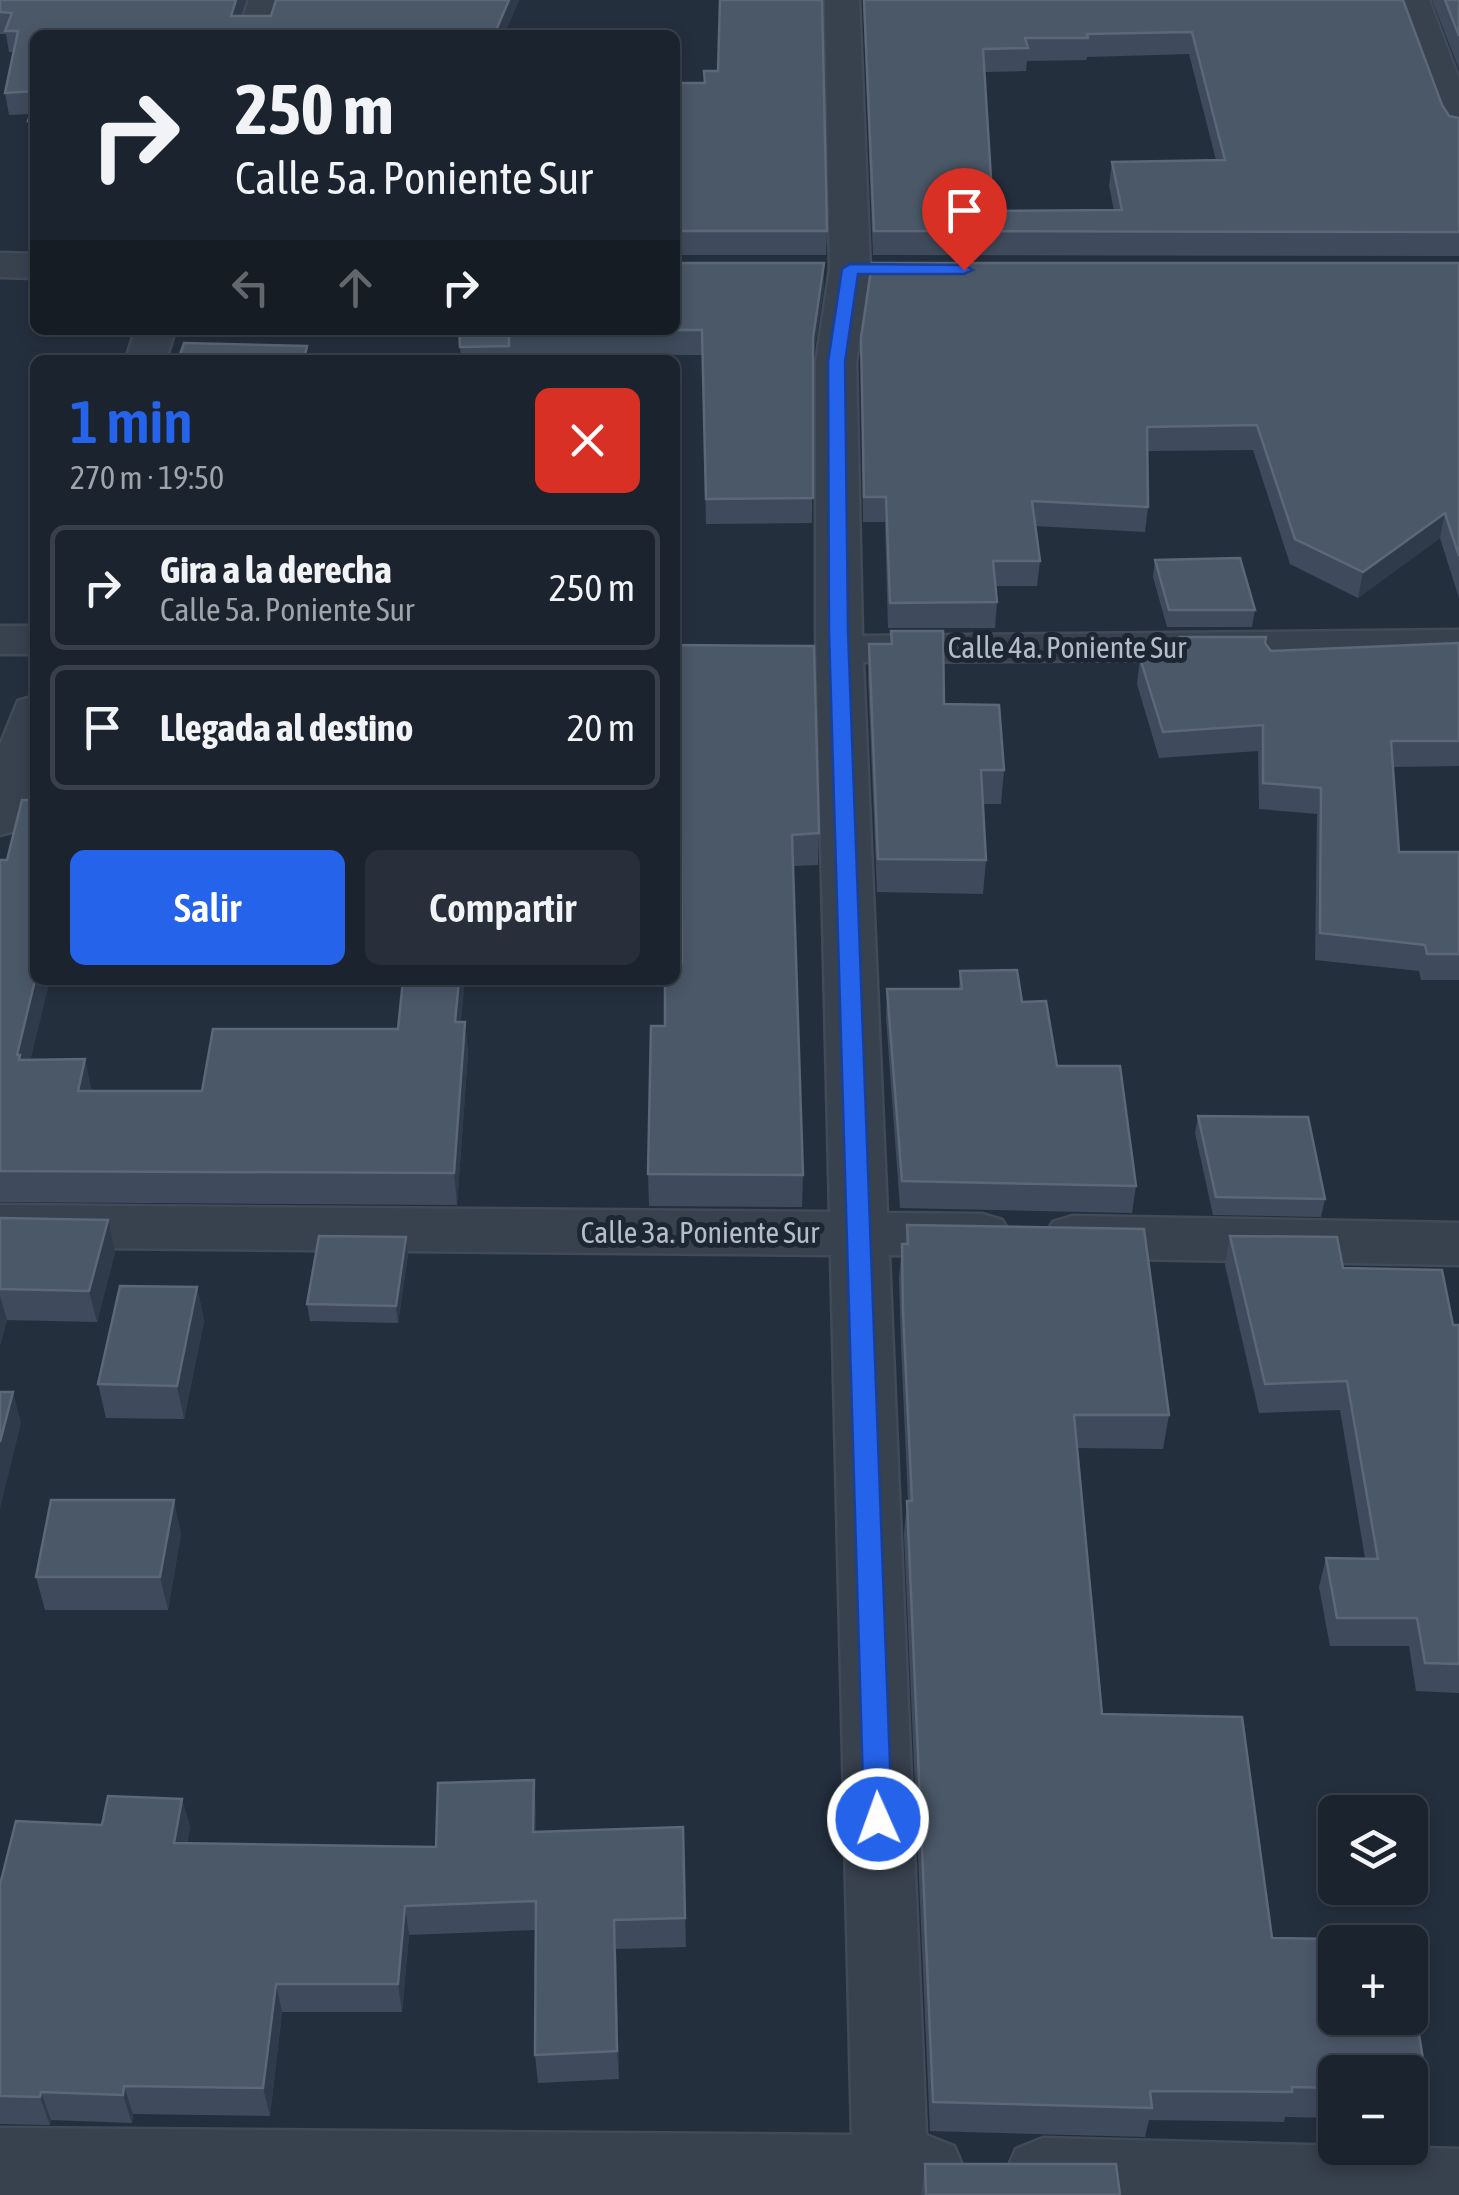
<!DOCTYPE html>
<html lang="es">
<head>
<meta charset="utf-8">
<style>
  :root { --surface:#1b232e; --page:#282f3a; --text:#f1f3f6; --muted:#a0a4aa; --line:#39404a; --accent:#2563eb }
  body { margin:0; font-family:"Asap Condensed",sans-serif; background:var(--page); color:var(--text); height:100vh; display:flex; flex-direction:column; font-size:38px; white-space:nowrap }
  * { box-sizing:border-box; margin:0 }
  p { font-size:32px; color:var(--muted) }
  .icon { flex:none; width:55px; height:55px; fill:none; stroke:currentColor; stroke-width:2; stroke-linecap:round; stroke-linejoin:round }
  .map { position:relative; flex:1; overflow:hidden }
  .side { position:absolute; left:30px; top:355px; width:650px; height:630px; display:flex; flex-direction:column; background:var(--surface); border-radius:15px; box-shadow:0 5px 15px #0003,0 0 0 2px var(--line) }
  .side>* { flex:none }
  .banner { position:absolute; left:30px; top:30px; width:650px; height:305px; border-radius:15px; box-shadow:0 5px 15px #0003,0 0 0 2px var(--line); background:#1b232e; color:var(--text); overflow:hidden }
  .controls { position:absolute; left:1318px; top:1795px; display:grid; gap:20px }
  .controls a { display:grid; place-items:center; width:110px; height:110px; border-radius:15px; background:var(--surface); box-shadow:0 5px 15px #0003,0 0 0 2px var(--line); font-size:50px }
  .pin { position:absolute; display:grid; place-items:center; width:85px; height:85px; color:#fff; margin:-102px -42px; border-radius:50% 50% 50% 0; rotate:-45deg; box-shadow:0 0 10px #0007 }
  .pin .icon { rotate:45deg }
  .me { position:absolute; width:110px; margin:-55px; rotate:358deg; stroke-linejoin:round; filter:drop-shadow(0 0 8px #0008) }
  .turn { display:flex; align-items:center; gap:35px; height:210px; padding:0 40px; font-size:45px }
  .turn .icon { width:130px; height:130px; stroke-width:2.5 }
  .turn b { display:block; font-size:70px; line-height:85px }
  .lanes { display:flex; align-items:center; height:95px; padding:0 40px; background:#0003; justify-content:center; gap:50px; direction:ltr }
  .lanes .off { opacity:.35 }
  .round { display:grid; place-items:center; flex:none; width:105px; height:105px; border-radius:15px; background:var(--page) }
  .headline { display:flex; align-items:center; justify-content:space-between; height:170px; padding:0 40px }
  h1 { font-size:60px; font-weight:600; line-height:75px; color:var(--accent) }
  .button { display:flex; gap:20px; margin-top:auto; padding:20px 40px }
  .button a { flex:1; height:115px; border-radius:15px; background:var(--accent); color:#fff; font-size:40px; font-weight:600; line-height:115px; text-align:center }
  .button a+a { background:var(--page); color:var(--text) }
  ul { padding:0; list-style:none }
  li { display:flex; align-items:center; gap:30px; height:125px; margin:0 20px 15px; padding:0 20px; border:5px solid var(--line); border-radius:15px }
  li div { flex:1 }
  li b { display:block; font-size:38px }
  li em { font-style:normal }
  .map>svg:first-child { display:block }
</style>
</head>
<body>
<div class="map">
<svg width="1459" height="2195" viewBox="0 0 1459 2195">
  <rect width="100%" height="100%" fill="#242f3e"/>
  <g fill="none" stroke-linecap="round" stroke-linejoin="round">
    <g stroke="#414a57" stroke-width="5">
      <g id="minor">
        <polygon points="249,0 283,0 271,35 237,35"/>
        <polygon points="825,0 859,0 870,269 856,362 862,636 1459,630 1459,658 863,662 887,1213 982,1214 1002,1220 1011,1235 1002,1250 982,1256 889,1255 926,2135 954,2146 965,2172 955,2195 0,2195 0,2128 852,2135 831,1255 0,1247 0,1205 830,1212 816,631 816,362 830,269"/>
        <polygon points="1395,0 1429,0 1459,79 1459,138 1446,135 1441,127"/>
        <polygon points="0,253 35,254 35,278 0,277"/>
        <polygon points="135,330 175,330 166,360 126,360"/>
        <rect x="0" y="626" width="35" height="28"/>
        <polygon points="35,696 35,787 18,830 0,835 0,745 18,701"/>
        <polygon points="1073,1216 1459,1223 1459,1265 1073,1258 1053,1252 1044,1237 1053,1222"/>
        <polygon points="1043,2138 1459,2149 1459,2195 1014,2195 1005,2175 1016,2149"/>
      </g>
    </g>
    <use href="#minor" fill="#38414e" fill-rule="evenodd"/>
  </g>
  <g fill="#3f4b5c" fill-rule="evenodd">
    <polygon points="0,0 246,0 241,16 271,16 276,0 519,0 504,35 35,35 35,144 32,144 28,121 30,114 9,115 5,93 14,52 9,52 6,34 0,34"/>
    <path d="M 863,0 L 1403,0 L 1442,105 L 1449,116 L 1459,118 L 1459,256 L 873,255 ZM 1189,54 L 1216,160 L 1112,162 L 1109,186 L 1114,210 L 993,211 L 985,72 L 1026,71 L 1027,61 L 1086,60 L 1087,57 Z"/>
    <polygon points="1432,0 1459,0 1459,69"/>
    <polygon points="675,83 827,231 826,255 675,255"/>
    <polygon points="824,263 824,287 813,358 812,523 706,524 702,355 510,354 510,360 461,360 459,330 675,330"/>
    <polygon points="1459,263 1459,598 1440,538 1358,598 1290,564 1253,450 1147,451 1148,507 1145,532 1035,526 1040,561 1037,586 995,586 997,602 995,628 888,628 885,522 863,522 861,338"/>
    <polygon points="1155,560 1255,610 1252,627 1167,627 1153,577"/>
    <polygon points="891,631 944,704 1004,770 1001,804 983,804 986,860 983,894 877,892 868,677 869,644 891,644"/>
    <polygon points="1180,637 1265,644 1271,651 1459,644 1459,766 1393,767 1399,852 1459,852 1459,980 1421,980 1419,971 1315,960 1317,814 1259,809 1258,751 1159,758 1137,684 1140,658 1177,657"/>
    <polygon points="675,645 819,833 818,865 793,866 803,1175 802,1207 649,1206 648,1174 665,1026 682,963 681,870 675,870"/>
    <polygon points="0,860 31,1060 91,1091 202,1091 398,1029 465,1022 468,1053 457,1205 0,1202"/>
    <polygon points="960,971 1022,1002 1057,1066 1136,1186 1132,1213 900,1208 886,1017 887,989 959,989"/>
    <polygon points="1198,1116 1325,1199 1321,1217 1213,1215 1195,1133"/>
    <polygon points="0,1218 115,1252 97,1322 7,1320 0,1345"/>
    <polygon points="907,1225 1169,1415 1163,1449 1077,1448 1102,1714 1272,1938 1428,2090 1417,2119 1410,2119 1410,2072 1335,2072 1335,2118 1285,2117 1284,2122 1149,2120 1145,2137 930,2131 904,1534 907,1501 908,1501 901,1346 899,1278 902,1244 905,1244"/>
    <polygon points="1230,1236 1343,1268 1453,1325 1459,1325 1459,1693 1416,1691 1409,1646 1330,1646 1319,1587 1326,1558 1365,1558 1340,1410 1259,1413 1225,1265"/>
    <polygon points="406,1237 408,1254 398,1323 310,1321 307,1304"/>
    <polygon points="197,1287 204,1321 184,1419 106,1418 98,1384"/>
    <polygon points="181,1533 168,1610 45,1610 36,1577"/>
    <polygon points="534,1780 536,1832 683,1827 686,1947 616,1949 619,2079 538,2083 535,2055 536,1930 409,1935 402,2012 282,2012 270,2116 133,2114 132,2123 51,2120 50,2125 0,2124 0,1885 102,1825 182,1799 190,1828 187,1843 436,1847"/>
    <polygon points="925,2164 1120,2195 921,2195"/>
  </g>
  <g fill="#2f3b4b">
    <polygon points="236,0 246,0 235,35 231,16"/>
    <polygon points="509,0 519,0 504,35 494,35"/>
    <polygon points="824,263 824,287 812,362 813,338"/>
    <polygon points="1445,513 1440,538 1358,598 1363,572"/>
    <polygon points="35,980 50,980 26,1079 17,1055"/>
    <polygon points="459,980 465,980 458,1053 455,1022"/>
    <polygon points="465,1022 468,1053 457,1205 454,1173"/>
    <polygon points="85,1059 92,1091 78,1091"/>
    <polygon points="108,1220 115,1252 97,1322 89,1291"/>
    <polygon points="406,1237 408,1254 398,1323 396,1306"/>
    <polygon points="197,1287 204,1321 184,1419 177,1386"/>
    <polygon points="0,1296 7,1320 0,1345"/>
    <polygon points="13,1392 21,1423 0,1509 0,1442"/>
    <polygon points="174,1500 181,1533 168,1610 160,1577"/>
    <polygon points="534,1780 536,1809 536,1861 533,1832"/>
    <polygon points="182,1799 190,1828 181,1872 174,1843"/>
    <polygon points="405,1906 409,1935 402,2012 398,1984"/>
    <polygon points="614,1920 616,1949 619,2079 617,2051"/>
    <polygon points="276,1984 282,2012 270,2116 263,2088"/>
    <polygon points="124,2086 133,2114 132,2123 123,2095"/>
    <polygon points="41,2092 51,2120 50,2125 40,2097"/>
  </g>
  <g fill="#4b5868" stroke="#5c6777" stroke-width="2.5" fill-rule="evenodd">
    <polygon points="0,0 236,0 231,16 271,16 276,0 509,0 494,35 35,35 35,91 5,93 18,31 5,31 12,13 0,12"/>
    <polygon points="720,0 822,0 827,231 675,231 675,83 705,83 704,71 718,71"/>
    <path d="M 864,0 L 1403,0 L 1442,105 L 1449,116 L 1459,118 L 1459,232 L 874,231 ZM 1192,32 L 1225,160 L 1112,162 L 1122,210 L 993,211 L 983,49 L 1028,48 L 1025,38 L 1088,38 L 1087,34 Z"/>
    <polygon points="1445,0 1459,0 1459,36"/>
    <polygon points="35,101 35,121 28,121"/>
    <polygon points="675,263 824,263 813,338 813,498 706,499 702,330 633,330 675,330"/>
    <polygon points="872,263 1459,263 1459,556 1445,513 1363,572 1295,539 1257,425 1147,427 1148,507 1032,501 1040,561 993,561 997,602 890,603 886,497 864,497 861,338"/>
    <polygon points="459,330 509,330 509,346 460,347"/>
    <polygon points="184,343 307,346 304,360 178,360"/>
    <polygon points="1240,558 1255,610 1169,610 1155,560"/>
    <polygon points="891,631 943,631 944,704 999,705 1004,770 981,770 986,860 878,859 869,644 892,644"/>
    <polygon points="1180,637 1266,637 1265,643 1271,651 1459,643 1459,741 1391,741 1399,852 1459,852 1459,954 1427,954 1425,945 1320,933 1321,788 1263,783 1263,725 1163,732 1140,658 1184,656"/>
    <polygon points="675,645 814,646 819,833 792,835 803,1175 648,1174 651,1026 665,1026 665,980 675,980 675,963 682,963 681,839 675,839"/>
    <polygon points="35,792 35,980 17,1055 20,1055 19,1060 85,1059 78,1091 202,1091 213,1029 398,1029 403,980 459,980 455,1022 465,1022 454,1173 0,1171 0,860 7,860 22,800 33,800"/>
    <polygon points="1017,970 1022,1002 1046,1001 1057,1066 1120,1066 1136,1186 902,1181 887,989 962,989 960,971"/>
    <polygon points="1198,1116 1308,1117 1325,1199 1216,1197"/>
    <polygon points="0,1218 108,1220 89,1291 0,1289"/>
    <polygon points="907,1225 1144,1229 1169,1415 1074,1415 1102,1714 1242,1717 1272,1938 1404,1940 1404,1942 1335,1942 1335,2018 1410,2018 1410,1979 1428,2090 1410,2089 1410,2072 1335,2072 1335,2088 1292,2087 1292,2092 1150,2091 1152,2108 933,2102 907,1501 912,1501 903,1312 902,1244 908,1244"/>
    <polygon points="319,1236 406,1237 396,1306 307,1304"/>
    <polygon points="1230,1236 1337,1237 1343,1268 1442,1270 1453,1325 1459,1325 1459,1664 1425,1663 1417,1618 1337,1618 1326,1558 1378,1559 1347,1381 1265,1384"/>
    <polygon points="120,1286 197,1287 177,1386 98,1384"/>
    <polygon points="0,1392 13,1392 0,1442"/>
    <polygon points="51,1500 174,1500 160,1577 36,1577"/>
    <polygon points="534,1780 533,1832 683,1827 685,1918 614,1920 617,2051 535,2055 536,1901 405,1906 398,1984 276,1984 263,2088 124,2086 123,2095 41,2092 40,2097 0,2096 0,1885 16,1821 102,1825 108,1796 182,1799 174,1843 436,1847 438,1783"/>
    <polygon points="925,2164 1116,2164 1120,2195 926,2195"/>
  </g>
  <polygon fill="#2563eb" stroke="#184099" stroke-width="2.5" points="850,264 964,265 973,270 964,274 858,274 845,362 848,631 892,1819 888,1828 878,1832 868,1828 864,1819 829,631 828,362 842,269"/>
  <g text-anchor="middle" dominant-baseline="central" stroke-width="10" stroke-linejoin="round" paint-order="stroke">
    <g font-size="30" fill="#b4bcc9" stroke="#1d2633">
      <text x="1067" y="647">Calle 4a. Poniente Sur</text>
      <text x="700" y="1232">Calle 3a. Poniente Sur</text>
    </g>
  </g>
</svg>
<div class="controls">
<a><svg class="icon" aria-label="layers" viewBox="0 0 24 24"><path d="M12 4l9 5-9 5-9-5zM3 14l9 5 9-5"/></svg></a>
<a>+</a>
<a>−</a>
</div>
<div class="pin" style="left:964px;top:270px;background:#d93025"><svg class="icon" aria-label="arrive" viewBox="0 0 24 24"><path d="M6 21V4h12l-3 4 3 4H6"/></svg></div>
<svg class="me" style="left:878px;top:1819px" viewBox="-20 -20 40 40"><circle r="17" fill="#2563eb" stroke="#fff" stroke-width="3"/><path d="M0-11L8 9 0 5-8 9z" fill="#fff"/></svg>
<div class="banner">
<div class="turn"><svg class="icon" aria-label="right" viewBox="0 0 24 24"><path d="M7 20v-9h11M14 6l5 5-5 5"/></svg><div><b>250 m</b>Calle 5a. Poniente Sur</div></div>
<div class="lanes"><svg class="icon off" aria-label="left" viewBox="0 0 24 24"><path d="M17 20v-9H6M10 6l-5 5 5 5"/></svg><svg class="icon off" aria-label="ahead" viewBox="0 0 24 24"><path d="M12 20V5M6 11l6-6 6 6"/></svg><svg class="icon" aria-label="right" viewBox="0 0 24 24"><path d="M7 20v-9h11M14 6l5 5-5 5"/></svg></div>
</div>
<section class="side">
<div class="headline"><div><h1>1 min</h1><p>270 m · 19:50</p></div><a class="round" style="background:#d93025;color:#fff"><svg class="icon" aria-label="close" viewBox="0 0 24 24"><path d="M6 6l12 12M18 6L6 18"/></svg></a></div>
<ul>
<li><svg class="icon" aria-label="right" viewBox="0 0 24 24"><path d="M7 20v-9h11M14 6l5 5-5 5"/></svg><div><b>Gira a la derecha</b><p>Calle 5a. Poniente Sur</p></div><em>250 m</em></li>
<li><svg class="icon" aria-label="arrive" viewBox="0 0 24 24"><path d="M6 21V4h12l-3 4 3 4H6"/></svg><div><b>Llegada al destino</b></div><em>20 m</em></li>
</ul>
<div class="button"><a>Salir</a><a>Compartir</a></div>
</section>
</div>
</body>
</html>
